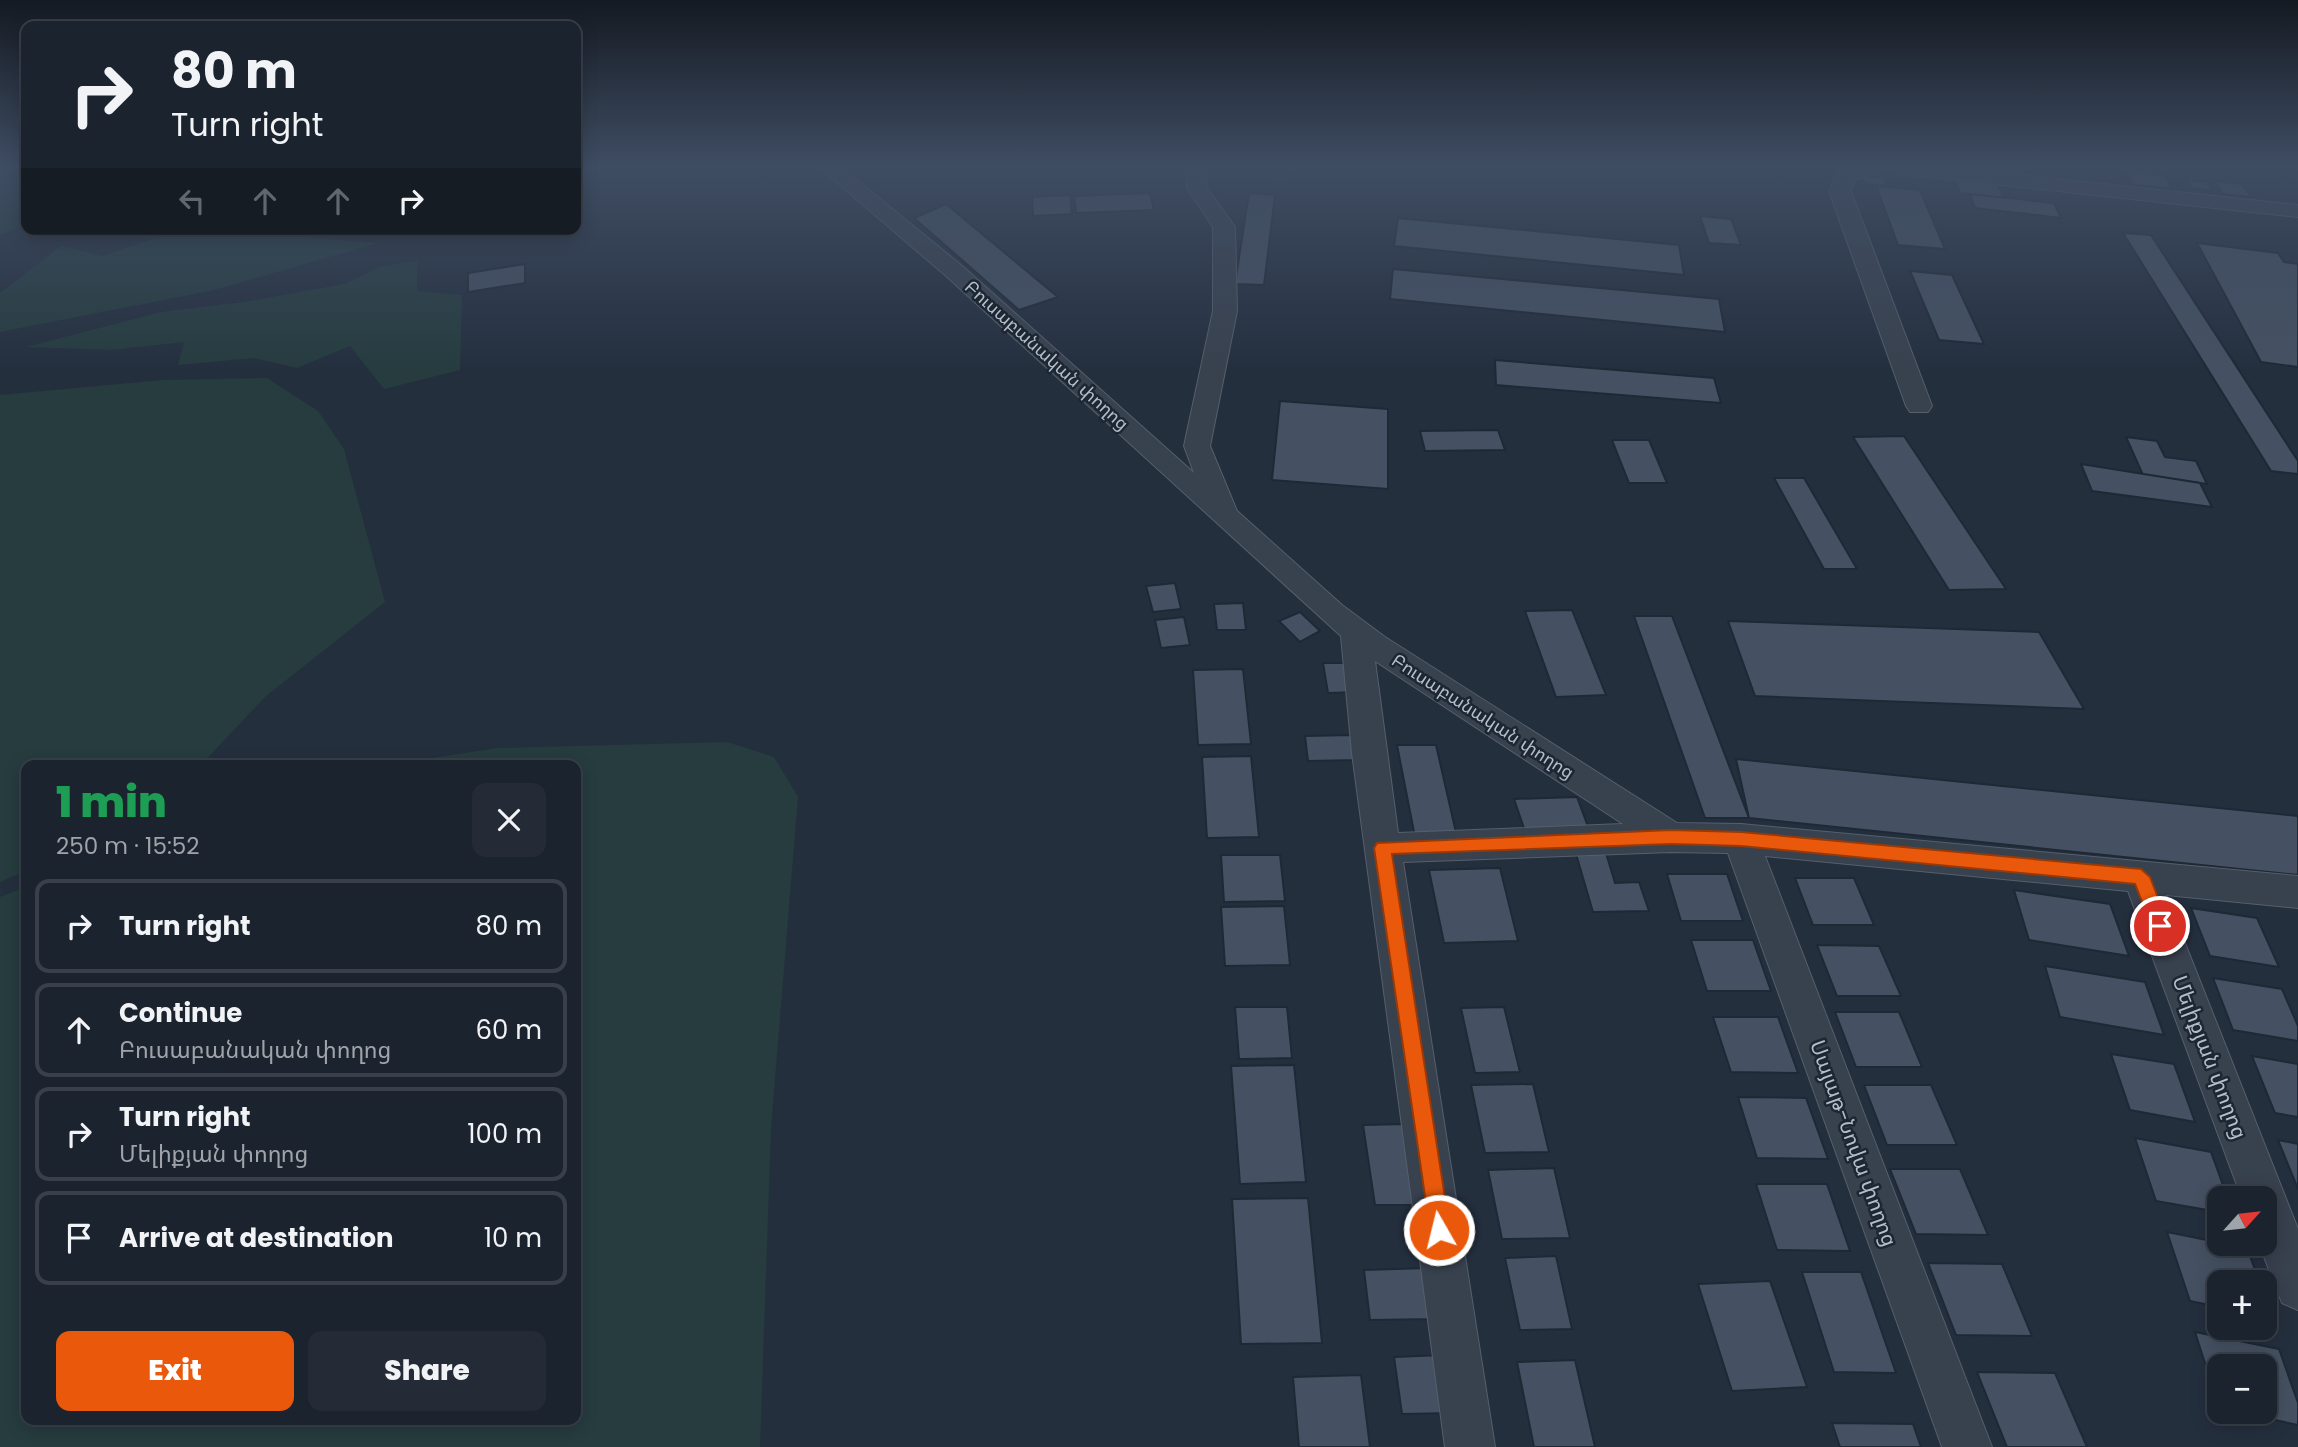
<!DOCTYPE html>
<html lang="en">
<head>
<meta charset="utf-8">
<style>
  :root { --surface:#1b232e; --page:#242b36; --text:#f1f3f6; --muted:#a0a4aa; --line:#39404a; --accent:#ea580c }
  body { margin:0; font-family:Poppins,"Noto Sans Armenian",sans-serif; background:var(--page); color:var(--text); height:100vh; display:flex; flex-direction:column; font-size:26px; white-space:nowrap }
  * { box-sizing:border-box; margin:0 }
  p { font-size:23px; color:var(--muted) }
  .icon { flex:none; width:38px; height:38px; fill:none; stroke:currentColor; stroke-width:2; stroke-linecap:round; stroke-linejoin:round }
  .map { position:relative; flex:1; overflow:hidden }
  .panel { position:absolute; left:21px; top:760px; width:560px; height:665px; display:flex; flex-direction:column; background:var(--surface); border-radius:14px; box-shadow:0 4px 18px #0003,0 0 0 2px var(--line) }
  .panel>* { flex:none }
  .banner { position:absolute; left:21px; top:21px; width:560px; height:214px; border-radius:14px; box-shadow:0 4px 18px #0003,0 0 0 2px var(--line); background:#1b232e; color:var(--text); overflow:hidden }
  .needle { width:46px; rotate:63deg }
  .controls { position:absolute; left:2207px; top:1186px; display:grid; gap:14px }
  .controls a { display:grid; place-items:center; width:70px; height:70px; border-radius:14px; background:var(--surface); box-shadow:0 4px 18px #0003,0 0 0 2px var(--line); font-size:35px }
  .pin { position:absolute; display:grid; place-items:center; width:60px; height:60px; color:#fff; margin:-30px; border:4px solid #fff; border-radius:50%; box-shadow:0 2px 7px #0007 }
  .me { position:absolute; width:77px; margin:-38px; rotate:352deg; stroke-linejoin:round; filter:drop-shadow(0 0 5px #0008) }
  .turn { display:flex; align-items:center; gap:24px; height:147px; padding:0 35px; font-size:32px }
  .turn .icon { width:91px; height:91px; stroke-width:2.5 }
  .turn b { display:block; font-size:49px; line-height:60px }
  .lanes { display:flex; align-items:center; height:66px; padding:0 35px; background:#0003; justify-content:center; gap:35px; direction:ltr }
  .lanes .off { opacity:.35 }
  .round { display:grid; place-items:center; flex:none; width:74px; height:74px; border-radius:14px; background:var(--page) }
  .headline { display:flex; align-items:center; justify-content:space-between; height:119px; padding:0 35px }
  h1 { font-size:42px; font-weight:800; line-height:52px; color:#1e9e55 }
  .action { display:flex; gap:14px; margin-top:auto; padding:14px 35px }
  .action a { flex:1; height:80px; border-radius:14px; background:var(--accent); color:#fff; font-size:28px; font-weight:800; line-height:80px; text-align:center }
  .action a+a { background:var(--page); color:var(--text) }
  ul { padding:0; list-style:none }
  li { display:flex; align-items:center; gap:21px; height:94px; margin:0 14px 10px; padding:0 21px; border:4px solid var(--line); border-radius:14px }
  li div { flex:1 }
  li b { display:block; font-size:26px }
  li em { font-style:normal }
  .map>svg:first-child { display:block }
</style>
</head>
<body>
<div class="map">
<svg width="2298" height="1447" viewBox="0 0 2298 1447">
  <rect width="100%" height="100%" fill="#242f3e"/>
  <g fill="#263c3f">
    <polygon points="0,168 26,168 26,225 0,235"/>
    <polygon points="1239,168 1294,168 1289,180 1236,174"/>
    <polygon points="182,229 296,229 289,236 378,243 214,290 0,332 0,293 61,246 102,256"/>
    <polygon points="417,261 417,291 462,295 460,370 384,389 350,346 297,368 254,358 178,365 184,342 111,350 26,347 161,312 244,302 345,284 379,267"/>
    <polygon points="267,378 318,411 344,449 385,602 266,696 201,765 26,765 26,871 0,882 0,395 163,380"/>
    <polygon points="727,742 774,757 798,797 771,1128 760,1447 0,1447 0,897 26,887 26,1419 576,1419 576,765 385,765 498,748"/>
  </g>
  <g fill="#455162" stroke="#1f2835" stroke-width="2">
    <polygon points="2126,170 2165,175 2172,189 2132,184"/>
    <polygon points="1862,175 1884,177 1886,186 1864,184"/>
    <polygon points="1955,180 1998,185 2004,198 1960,193"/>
    <polygon points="2187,180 2207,182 2212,191 2192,188"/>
    <polygon points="2215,181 2242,184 2251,197 2223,194"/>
    <polygon points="1876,186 1920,190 1945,249 1898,245"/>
    <polygon points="1150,193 1154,210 1076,213 1074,196"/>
    <polygon points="1249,193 1275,195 1264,285 1235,284"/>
    <polygon points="1970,194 2054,203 2061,218 1975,208"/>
    <polygon points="1070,195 1072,214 1033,216 1032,197"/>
    <polygon points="946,204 1058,297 1019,310 914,218"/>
    <polygon points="1700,216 1731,219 1741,245 1709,243"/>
    <polygon points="1398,218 1679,245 1684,275 1394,246"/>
    <polygon points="2123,233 2151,235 2298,461 2298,474 2271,471"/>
    <polygon points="2197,243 2278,253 2284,262 2298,264 2298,367 2261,362"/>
    <polygon points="525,264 525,283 468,292 468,273"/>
    <polygon points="1393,269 1719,299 1725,332 1390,299"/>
    <polygon points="1910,271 1952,275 1984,344 1939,340"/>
    <polygon points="1495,360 1714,378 1721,403 1496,385"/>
    <polygon points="1280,401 1388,409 1388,489 1272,480"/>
    <polygon points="1498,430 1505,450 1425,451 1420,431"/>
    <polygon points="1904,436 2006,589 1949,590 1853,437"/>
    <polygon points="2126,437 2157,441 2165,457 2196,461 2207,484 2143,475"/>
    <polygon points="1612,440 1649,440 1667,483 1629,483"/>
    <polygon points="2081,464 2200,483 2212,507 2092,491"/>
    <polygon points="1774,478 1804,478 1857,569 1824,569"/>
    <polygon points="1175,583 1181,609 1153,612 1146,586"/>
    <polygon points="1243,603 1246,630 1217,630 1214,604"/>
    <polygon points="1572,610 1606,695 1556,697 1525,611"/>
    <polygon points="1300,612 1320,631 1300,642 1279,621"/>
    <polygon points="1634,616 1672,616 1749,818 1705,818"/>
    <polygon points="1184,617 1190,645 1161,648 1155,620"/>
    <polygon points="1728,621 2039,632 2084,709 1755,696"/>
    <polygon points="1323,663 1353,663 1358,692 1328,693"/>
    <polygon points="1243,669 1251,744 1198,745 1193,670"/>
    <polygon points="1354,735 1358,760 1308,761 1305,736"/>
    <polygon points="1397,745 1436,745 1457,837 1415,837"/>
    <polygon points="1251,756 1259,837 1207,838 1202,757"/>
    <polygon points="1736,759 2298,816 2298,875 1749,818"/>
    <polygon points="1577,797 1590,832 1526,834 1514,799"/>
    <polygon points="1606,853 1615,883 1639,882 1649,911 1593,912 1576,854"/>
    <polygon points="1221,855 1280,855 1285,901 1224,902"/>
    <polygon points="1500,868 1518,941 1444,943 1429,870"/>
    <polygon points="1667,874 1727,874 1743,921 1681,921"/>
    <polygon points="1795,878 1854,878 1874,925 1813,925"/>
    <polygon points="2014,890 2110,904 2129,956 2029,940"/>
    <polygon points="1284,906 1290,965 1225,966 1221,907"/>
    <polygon points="2191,908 2257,918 2279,967 2210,956"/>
    <polygon points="1691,940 1753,940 1771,991 1707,991"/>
    <polygon points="1817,945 1879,946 1901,996 1837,996"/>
    <polygon points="2045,966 2145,982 2164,1035 2060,1017"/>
    <polygon points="2213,978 2282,989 2298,1026 2298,1041 2233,1030"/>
    <polygon points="1235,1007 1287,1007 1292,1058 1239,1059"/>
    <polygon points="1504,1007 1520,1072 1475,1073 1461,1008"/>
    <polygon points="1835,1012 1899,1012 1922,1067 1856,1067"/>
    <polygon points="1713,1017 1778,1017 1798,1073 1731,1072"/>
    <polygon points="2111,1054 2174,1064 2195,1122 2130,1110"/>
    <polygon points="2252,1056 2298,1064 2298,1117 2275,1113"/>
    <polygon points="1294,1065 1306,1182 1240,1184 1231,1066"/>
    <polygon points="1533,1084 1549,1152 1485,1153 1471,1085"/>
    <polygon points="1864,1085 1931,1085 1957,1145 1887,1145"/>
    <polygon points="1738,1097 1806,1098 1828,1159 1757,1158"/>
    <polygon points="1408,1124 1421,1205 1375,1205 1363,1125"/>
    <polygon points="2135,1138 2211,1152 2228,1199 2219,1199 2219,1212 2156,1201"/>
    <polygon points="2278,1140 2298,1144 2298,1189"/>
    <polygon points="1554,1168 1570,1238 1502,1239 1488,1170"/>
    <polygon points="1890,1169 1960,1169 1988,1235 1916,1234"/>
    <polygon points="1756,1184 1827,1184 1850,1251 1777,1250"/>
    <polygon points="1308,1198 1322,1343 1241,1344 1232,1199"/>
    <polygon points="2167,1232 2247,1248 2260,1283 2219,1283 2219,1307 2190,1301"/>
    <polygon points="1556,1256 1572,1329 1520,1330 1505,1258"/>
    <polygon points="1928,1263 2002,1264 2032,1336 1956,1335"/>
    <polygon points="1428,1268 1436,1319 1370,1320 1364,1270"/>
    <polygon points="1802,1272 1861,1272 1896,1373 1834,1372"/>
    <polygon points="1770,1281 1807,1387 1732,1391 1698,1284"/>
    <polygon points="2195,1332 2279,1349 2298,1403 2298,1425 2238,1412 2264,1412 2264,1367 2219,1367 2219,1407"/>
    <polygon points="1443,1355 1452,1413 1402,1414 1394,1357"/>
    <polygon points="1575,1360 1595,1447 1534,1447 1517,1362"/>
    <polygon points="1977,1372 2055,1373 2087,1447 2007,1447"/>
    <polygon points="1361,1375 1370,1447 1299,1447 1293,1377"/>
    <polygon points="1832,1423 1913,1424 1921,1447 1840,1447"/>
  </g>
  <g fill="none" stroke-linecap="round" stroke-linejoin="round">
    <g stroke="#565f6c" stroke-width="2">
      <g id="minor">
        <path d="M 820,168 L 842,168 L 961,265 L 1194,473 L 1184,446 L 1213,311 L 1213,227 L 1187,188 L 1186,168 L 1206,168 L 1207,188 L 1235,227 L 1237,311 L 1210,446 L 1237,511 L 1342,605 L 1385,637 L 1677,823 L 1741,824 L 2298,876 L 2298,908 L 2166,895 L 2298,1229 L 2298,1310 L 2282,1303 L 2259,1244 L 2264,1244 L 2264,1199 L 2242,1199 L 2128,891 L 1765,856 L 1992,1447 L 1942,1447 L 1728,853 L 1671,852 L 1403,862 L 1495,1447 L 1445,1447 L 1352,753 L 1341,636 L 945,275 ZM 1375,661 L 1623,824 L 1398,833 Z"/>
        <polygon points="1851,168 1884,168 1881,172 1854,180 1851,191 1932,406 1928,412 1910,412 1906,406 1829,191 1838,172"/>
        <polygon points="1890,168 1956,168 2298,205 2298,217 1900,174"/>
      </g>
    </g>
    <use href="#minor" fill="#38414e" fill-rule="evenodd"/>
  </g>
  <linearGradient id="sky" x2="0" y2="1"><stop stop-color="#141a22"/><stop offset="0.45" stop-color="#3f4d63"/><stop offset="1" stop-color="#3f4d63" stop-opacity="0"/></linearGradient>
  <rect width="2298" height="370" fill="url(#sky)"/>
  <polygon fill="#ea580c" stroke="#983908" stroke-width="2" points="1671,830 1741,832 2141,869 2150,877 2169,926 2167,932 2154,932 2135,884 1741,846 1671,844 1392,854 1450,1230 1446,1237 1439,1240 1431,1237 1374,848 1377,843"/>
  <g text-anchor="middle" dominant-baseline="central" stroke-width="5" stroke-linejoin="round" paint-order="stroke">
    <g font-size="18" fill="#b4bcc9" stroke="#1d2633">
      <text transform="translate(1047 355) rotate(42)">Բուսաբանական փողոց</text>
      <text transform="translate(1483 716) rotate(33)">Բուսաբանական փողոց</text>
    </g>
    <g font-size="21" fill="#b4bcc9" stroke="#1d2633">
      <text transform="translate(2210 1057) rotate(69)">Մելիքյան փողոց</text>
      <text transform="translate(1854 1143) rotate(70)">Սայաթ-Նովա փողոց</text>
    </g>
  </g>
</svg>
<div class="controls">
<a><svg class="needle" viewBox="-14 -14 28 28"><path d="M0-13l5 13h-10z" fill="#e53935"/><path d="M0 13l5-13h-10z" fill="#a0a4aa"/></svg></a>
<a>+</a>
<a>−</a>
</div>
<div class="pin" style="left:2160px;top:926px;background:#d93025"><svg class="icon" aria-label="arrive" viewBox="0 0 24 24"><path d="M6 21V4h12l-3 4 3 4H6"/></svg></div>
<svg class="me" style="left:1439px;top:1230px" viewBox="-20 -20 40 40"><circle r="17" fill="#ea580c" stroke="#fff" stroke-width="3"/><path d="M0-11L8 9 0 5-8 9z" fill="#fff"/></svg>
<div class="banner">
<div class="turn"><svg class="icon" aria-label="right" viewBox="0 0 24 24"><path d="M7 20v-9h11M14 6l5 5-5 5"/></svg><div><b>80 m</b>Turn right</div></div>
<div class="lanes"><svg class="icon off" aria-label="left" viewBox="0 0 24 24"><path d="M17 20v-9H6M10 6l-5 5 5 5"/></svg><svg class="icon off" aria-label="ahead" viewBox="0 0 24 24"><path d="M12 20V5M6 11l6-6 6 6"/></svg><svg class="icon off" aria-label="ahead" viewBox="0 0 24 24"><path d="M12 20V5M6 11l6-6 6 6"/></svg><svg class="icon" aria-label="right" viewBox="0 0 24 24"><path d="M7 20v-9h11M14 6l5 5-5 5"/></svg></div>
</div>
<section class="panel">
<div class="headline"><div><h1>1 min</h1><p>250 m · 15:52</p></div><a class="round"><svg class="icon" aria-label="close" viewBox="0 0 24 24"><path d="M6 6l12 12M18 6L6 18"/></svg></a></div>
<ul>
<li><svg class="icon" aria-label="right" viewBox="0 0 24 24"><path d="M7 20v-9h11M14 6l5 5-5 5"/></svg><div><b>Turn right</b></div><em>80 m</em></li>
<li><svg class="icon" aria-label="ahead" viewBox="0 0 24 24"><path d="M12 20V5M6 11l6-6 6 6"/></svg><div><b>Continue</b><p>Բուսաբանական փողոց</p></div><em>60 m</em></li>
<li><svg class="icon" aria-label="right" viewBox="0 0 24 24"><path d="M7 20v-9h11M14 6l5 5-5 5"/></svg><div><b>Turn right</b><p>Մելիքյան փողոց</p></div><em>100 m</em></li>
<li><svg class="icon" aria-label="arrive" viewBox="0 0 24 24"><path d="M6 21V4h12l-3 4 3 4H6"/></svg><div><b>Arrive at destination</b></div><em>10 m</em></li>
</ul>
<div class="action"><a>Exit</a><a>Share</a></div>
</section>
</div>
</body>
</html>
